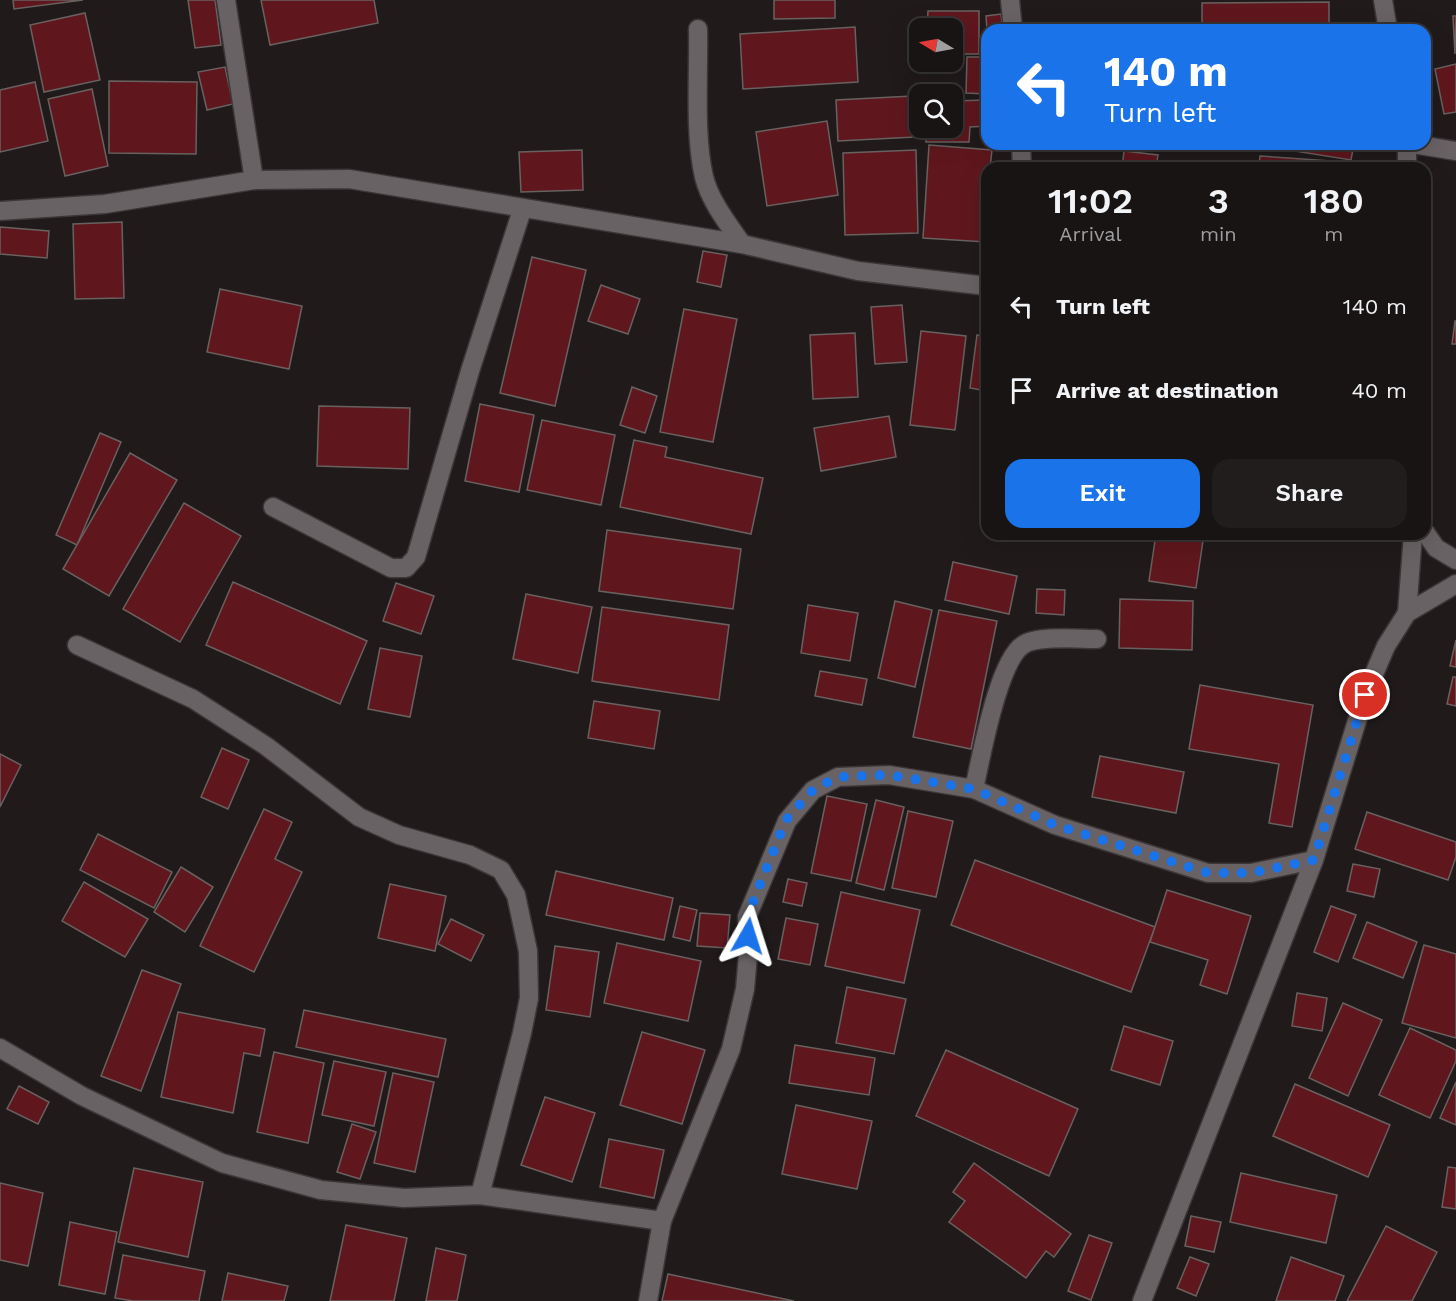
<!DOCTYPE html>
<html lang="en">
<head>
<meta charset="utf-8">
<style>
  :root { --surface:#181414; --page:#211d1d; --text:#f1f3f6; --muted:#9f9ea0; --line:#363334; --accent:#1a73e8 }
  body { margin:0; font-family:"Work Sans",sans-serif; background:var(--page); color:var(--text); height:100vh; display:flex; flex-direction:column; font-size:22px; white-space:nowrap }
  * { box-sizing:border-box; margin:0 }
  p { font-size:20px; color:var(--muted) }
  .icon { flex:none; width:33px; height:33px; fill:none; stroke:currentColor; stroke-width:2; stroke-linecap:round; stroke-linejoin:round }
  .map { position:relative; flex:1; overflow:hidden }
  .sheet { position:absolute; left:981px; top:162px; width:450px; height:378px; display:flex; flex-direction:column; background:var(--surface); border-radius:18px; box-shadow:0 6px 24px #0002,0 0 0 2px var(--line) }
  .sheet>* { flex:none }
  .top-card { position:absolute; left:981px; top:24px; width:450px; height:126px; border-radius:18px; box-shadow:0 6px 24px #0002,0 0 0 2px var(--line); background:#1a73e8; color:#fff; overflow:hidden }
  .needle { width:39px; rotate:280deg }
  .buttons { position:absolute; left:909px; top:18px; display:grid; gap:12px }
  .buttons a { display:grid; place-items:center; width:54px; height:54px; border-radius:12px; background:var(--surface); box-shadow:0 6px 24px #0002,0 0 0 2px var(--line); font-size:30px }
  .pin { position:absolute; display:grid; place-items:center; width:51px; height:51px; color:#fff; margin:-26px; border:3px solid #fff; border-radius:50%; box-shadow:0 2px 6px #0007 }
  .me { position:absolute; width:66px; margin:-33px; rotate:6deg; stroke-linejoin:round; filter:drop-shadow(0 0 4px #0008) }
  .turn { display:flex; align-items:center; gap:21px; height:126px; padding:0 24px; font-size:27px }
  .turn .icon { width:78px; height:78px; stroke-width:2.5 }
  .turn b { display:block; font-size:42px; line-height:51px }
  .eta { display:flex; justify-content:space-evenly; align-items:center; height:102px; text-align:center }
  .eta b { font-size:36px; font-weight:600; line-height:42px }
  .action { display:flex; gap:12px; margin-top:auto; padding:12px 24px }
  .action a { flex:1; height:69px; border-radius:18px; background:var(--accent); color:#fff; font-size:24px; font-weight:600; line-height:69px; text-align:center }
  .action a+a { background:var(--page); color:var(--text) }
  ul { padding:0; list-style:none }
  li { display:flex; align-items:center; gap:18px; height:84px; padding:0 24px }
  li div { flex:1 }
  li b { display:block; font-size:22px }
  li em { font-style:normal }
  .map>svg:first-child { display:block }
</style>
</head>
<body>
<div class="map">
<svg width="1456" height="1301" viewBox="0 0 1456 1301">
  <rect width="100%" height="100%" fill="#201a1b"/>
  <g fill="#5f171d" stroke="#686160" stroke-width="1.5">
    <polygon points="13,0 83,0 14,9"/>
    <polygon points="188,0 215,0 221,45 195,48"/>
    <polygon points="261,0 374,0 378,23 270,45"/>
    <polygon points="774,0 835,0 835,18 774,19"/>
    <polygon points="1329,2 1329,30 1202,30 1202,3"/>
    <polygon points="928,11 979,11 979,54 952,54 952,28 927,28"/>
    <polygon points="85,13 100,80 44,92 30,25"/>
    <polygon points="1001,14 1003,30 987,30 986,16"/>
    <polygon points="1453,16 1456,16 1455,54"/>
    <polygon points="855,27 858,82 743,89 740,34"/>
    <polygon points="967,57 987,57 987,94 966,93"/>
    <polygon points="1456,64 1456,112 1444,114 1435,69"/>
    <polygon points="225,67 233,104 207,110 198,72"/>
    <polygon points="109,81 197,82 196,154 109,153"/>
    <polygon points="35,82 48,141 0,152 0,90"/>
    <polygon points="92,89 108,166 65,176 48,99"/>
    <polygon points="912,96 915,137 838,141 836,100"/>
    <polygon points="987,100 987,126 970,127 969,142 926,142 926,128 952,128 952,101"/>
    <polygon points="827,121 838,195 767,206 756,132"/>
    <polygon points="1251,144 1354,144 1351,160"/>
    <polygon points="929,145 992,150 990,168 987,168 986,242 923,238"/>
    <polygon points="582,150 583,190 521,192 519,152"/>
    <polygon points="916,150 918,233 845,235 843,153"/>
    <polygon points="1124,151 1158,155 1156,168 1122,168"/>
    <polygon points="1260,156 1374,164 1374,168 1259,168"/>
    <polygon points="122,222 124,298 75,299 73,224"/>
    <polygon points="0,227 49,231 47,258 0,254"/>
    <polygon points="703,251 727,255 721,287 697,282"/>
    <polygon points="532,257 586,270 555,406 500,393"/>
    <polygon points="601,285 640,299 628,334 588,321"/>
    <polygon points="220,289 302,306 289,369 207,352"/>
    <polygon points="902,305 907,362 875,364 871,307"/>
    <polygon points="684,309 737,319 713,442 660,432"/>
    <polygon points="1455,321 1456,321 1456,344 1452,344"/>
    <polygon points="921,331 966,336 955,430 910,425"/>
    <polygon points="855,333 858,397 813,399 810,335"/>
    <polygon points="977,335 987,337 987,391 970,388"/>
    <polygon points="632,387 657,396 645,433 620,425"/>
    <polygon points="480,404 534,415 519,492 465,481"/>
    <polygon points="319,406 410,408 408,469 317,466"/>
    <polygon points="889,416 896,457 821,471 814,428"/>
    <polygon points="542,420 615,435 601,505 527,490"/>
    <polygon points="100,433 121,442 77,545 56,535"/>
    <polygon points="634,440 667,447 665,457 763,478 751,534 620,507"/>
    <polygon points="130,453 177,480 109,596 63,569"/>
    <polygon points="184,503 241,536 180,642 123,609"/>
    <polygon points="607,530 741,549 733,609 599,591"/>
    <polygon points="1156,534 1204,534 1196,588 1149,581"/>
    <polygon points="953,562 1017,576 1009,614 945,600"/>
    <polygon points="233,582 367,641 340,704 206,645"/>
    <polygon points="396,583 434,596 421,634 383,621"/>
    <polygon points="1037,589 1065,590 1064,615 1036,613"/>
    <polygon points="526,594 592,607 578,673 513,659"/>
    <polygon points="1120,599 1193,601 1192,650 1119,648"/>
    <polygon points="895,601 932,610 915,687 878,678"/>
    <polygon points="808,605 858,613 850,661 801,653"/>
    <polygon points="602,607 729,625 719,700 592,681"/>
    <polygon points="939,610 997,621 971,749 913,737"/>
    <polygon points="1456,640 1456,667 1450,666"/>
    <polygon points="380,648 422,656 410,717 368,709"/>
    <polygon points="820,671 867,679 862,705 815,696"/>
    <polygon points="1453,677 1456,677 1456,706 1447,704"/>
    <polygon points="1200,685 1313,705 1292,827 1269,823 1279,764 1189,749"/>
    <polygon points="594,701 660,711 654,749 588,738"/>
    <polygon points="222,748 249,760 228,809 201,797"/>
    <polygon points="0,754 21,765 0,807"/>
    <polygon points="1100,756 1184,772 1176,813 1092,797"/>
    <polygon points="827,796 867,804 851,881 811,873"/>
    <polygon points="876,800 904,807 884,890 856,883"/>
    <polygon points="264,809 292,822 275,859 302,872 254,972 200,946"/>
    <polygon points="908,811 953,821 936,897 892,888"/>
    <polygon points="1367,812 1456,842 1456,857 1448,880 1355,849"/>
    <polygon points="98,834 172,872 154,908 80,870"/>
    <polygon points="975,860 1155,927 1131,992 951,925"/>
    <polygon points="1353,864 1380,869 1374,897 1347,891"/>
    <polygon points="181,867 213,887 185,932 154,912"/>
    <polygon points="556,871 673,898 664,940 546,915"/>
    <polygon points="788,879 807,883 802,906 783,902"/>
    <polygon points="84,882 148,919 125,957 62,921"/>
    <polygon points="390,884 446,896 435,951 378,938"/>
    <polygon points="1167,890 1251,916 1227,994 1200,985 1208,960 1150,942"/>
    <polygon points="841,892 920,910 904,983 825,966"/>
    <polygon points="680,906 697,910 690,941 673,937"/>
    <polygon points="1331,906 1356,915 1338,962 1314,952"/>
    <polygon points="700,913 730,915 727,948 697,946"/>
    <polygon points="786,918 818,924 810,965 778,959"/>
    <polygon points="451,919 484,935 471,961 438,944"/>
    <polygon points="1367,922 1417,942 1403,978 1353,958"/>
    <polygon points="617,943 701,961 688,1021 604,1003"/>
    <polygon points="1424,945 1456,954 1456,1038 1402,1023"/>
    <polygon points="555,946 599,952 590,1017 546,1010"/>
    <polygon points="142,970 181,984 141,1091 101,1076"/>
    <polygon points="847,987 906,999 894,1054 836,1043"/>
    <polygon points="1297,993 1327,998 1322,1031 1292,1026"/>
    <polygon points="1343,1003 1382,1020 1348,1096 1309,1078"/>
    <polygon points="304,1010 446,1039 438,1077 296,1047"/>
    <polygon points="178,1012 265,1029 260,1056 244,1053 233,1113 161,1097"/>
    <polygon points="1124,1026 1173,1041 1160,1085 1111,1070"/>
    <polygon points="1410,1028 1456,1050 1456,1061 1430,1118 1379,1095"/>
    <polygon points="642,1032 705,1050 682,1124 620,1105"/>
    <polygon points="795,1045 875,1058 869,1095 789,1083"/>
    <polygon points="946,1050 1078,1109 1049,1176 916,1116"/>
    <polygon points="274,1052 324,1063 308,1143 257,1132"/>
    <polygon points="334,1061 386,1072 374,1126 322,1115"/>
    <polygon points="393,1073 434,1082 415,1172 374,1163"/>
    <polygon points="1456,1082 1456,1125 1440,1118"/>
    <polygon points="1295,1084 1390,1125 1368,1177 1273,1136"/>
    <polygon points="19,1086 49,1102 38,1124 7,1109"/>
    <polygon points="545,1097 595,1113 572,1182 521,1165"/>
    <polygon points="796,1105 872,1121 857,1189 782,1174"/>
    <polygon points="352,1124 376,1132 360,1179 337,1172"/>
    <polygon points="609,1139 664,1150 654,1198 600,1187"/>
    <polygon points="974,1163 1071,1234 1054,1257 1046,1251 1026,1278 949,1222 965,1201 953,1192"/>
    <polygon points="1448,1167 1456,1168 1456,1209 1442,1207"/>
    <polygon points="134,1168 203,1182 188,1257 118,1242"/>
    <polygon points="1241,1173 1337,1195 1326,1243 1230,1222"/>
    <polygon points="0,1183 43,1193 28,1266 0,1260"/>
    <polygon points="1191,1216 1221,1222 1214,1252 1185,1246"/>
    <polygon points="70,1222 117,1232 105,1294 59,1285"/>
    <polygon points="346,1225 407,1238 394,1301 330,1301"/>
    <polygon points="1386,1226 1437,1252 1412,1301 1347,1301"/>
    <polygon points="1089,1235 1112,1243 1091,1300 1068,1291"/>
    <polygon points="436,1248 466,1255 457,1301 426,1301"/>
    <polygon points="123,1255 205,1271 199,1301 133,1301 115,1298"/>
    <polygon points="1190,1257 1209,1264 1196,1296 1177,1288"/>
    <polygon points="1291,1257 1344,1276 1335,1301 1276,1301"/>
    <polygon points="228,1273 288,1286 284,1301 222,1301"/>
    <polygon points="668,1274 794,1301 662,1301"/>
  </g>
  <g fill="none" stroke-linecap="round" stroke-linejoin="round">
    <g stroke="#3b3738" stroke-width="21">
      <g id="minor">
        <polyline points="226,0 254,180"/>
        <polyline points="1010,0 1013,30"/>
        <polyline points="1383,0 1388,30"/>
        <path d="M 698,29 C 699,74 694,134 704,177 C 710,201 728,224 742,244"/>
        <polyline points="1021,144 1022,168"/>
        <polyline points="1413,144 1456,151"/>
        <polyline points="1407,168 1407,144"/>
        <polyline points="0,211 105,204 254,180 349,179 742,244 858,271 987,286"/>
        <polyline points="273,507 391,568 406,568 416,557 470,371 522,210"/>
        <polyline points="1425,532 1436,548 1456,560"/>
        <polyline points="1407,613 1413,534"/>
        <polyline points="77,645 193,699 266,746 359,817 399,835 470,855 501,870 516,895 528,951 529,998 522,1033 480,1195"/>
        <path d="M 974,789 C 981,758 998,661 1023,645 C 1037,635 1080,639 1097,639"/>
        <polyline points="0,1048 82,1096 222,1163 321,1190 404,1198 480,1195 662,1221"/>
        <polyline points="648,1301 662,1221 731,1049 745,989 748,955 747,917 787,821 813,790 838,777 889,775 974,789 1055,825 1208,873 1251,873 1314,860"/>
        <polyline points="1142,1301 1314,860 1365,695 1386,646 1407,613 1456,584"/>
      </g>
    </g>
    <use href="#minor" stroke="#696264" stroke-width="18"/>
  </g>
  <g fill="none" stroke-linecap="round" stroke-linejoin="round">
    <polyline stroke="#1a73e8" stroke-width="10" stroke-dasharray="0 18" points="748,936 747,917 786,820 813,790 838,777 889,775 974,789 1055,825 1208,873 1251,873 1314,860 1365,695"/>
  </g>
</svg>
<div class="buttons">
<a><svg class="needle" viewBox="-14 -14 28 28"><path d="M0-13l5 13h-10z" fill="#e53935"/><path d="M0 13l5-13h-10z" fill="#9f9ea0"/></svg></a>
<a><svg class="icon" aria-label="search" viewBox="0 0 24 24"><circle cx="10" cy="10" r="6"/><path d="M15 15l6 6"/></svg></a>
</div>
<div class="pin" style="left:1365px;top:695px;background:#d93025"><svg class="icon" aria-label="arrive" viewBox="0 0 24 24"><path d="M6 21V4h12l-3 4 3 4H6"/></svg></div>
<svg class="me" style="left:748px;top:936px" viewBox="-20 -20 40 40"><path d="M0-17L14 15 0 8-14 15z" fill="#1a73e8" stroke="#fff" stroke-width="4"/></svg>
<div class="top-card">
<div class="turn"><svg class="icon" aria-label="left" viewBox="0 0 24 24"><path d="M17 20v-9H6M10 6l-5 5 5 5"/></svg><div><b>140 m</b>Turn left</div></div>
</div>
<section class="sheet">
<div class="eta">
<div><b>11:02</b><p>Arrival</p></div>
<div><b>3</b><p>min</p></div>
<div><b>180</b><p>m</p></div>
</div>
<ul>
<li><svg class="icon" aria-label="left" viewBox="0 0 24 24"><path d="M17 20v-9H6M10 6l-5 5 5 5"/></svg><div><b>Turn left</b></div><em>140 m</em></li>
<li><svg class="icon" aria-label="arrive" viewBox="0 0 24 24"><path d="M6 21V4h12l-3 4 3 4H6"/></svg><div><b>Arrive at destination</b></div><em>40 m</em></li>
</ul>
<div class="action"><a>Exit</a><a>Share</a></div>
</section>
</div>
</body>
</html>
